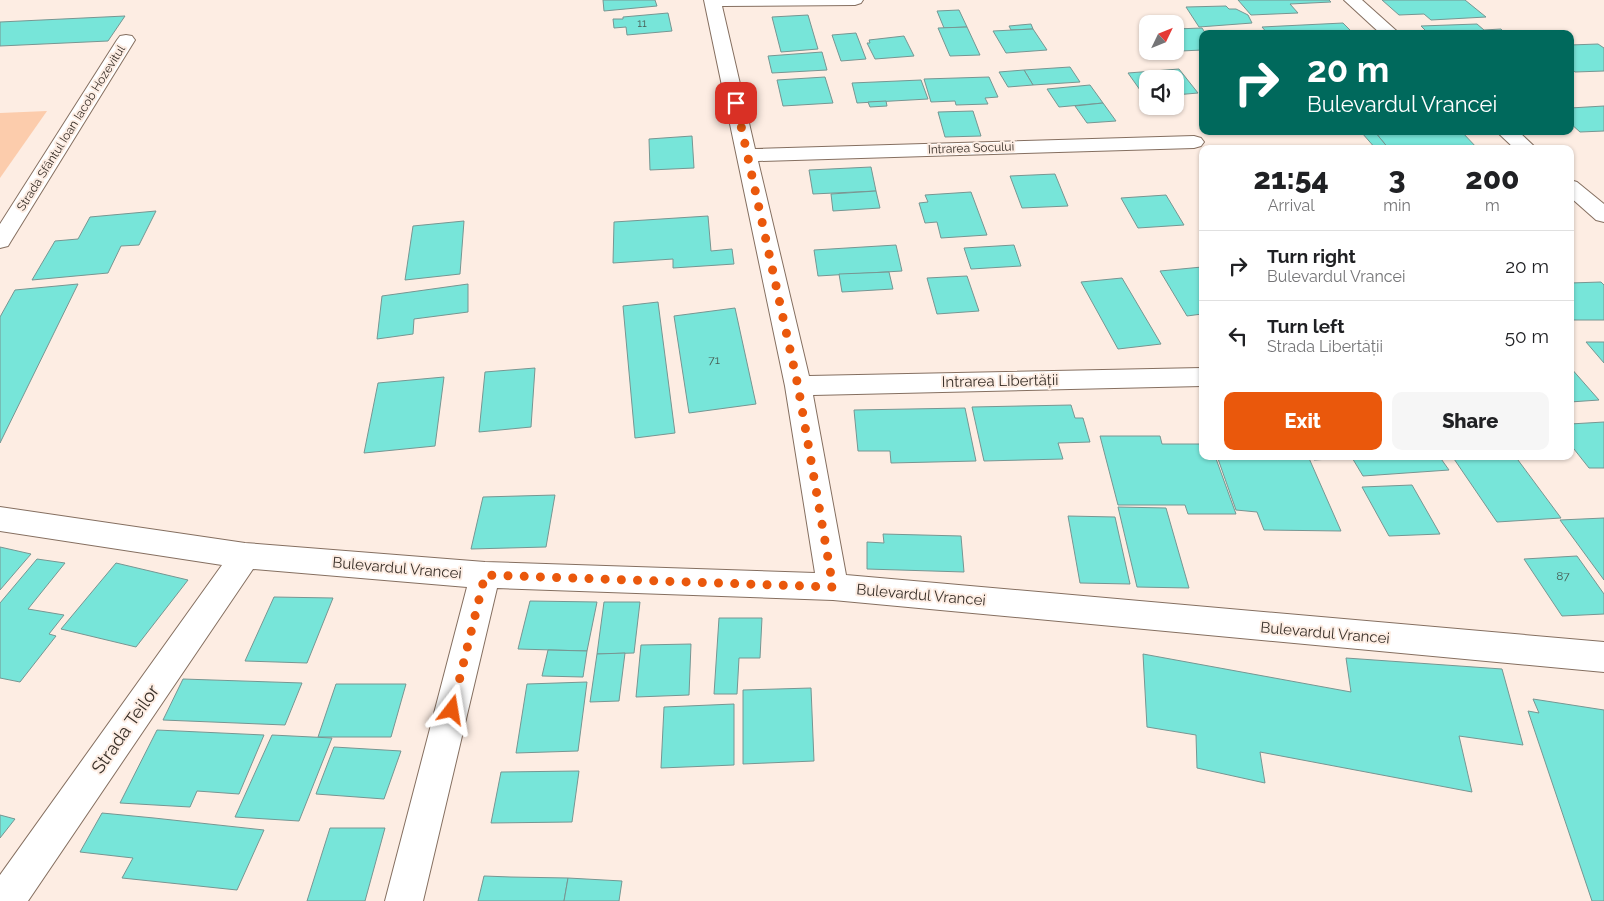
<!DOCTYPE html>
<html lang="en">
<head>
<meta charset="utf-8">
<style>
  :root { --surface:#fff; --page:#f6f6f6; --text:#202124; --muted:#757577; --line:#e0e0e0; --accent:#ea580c }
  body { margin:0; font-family:Raleway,sans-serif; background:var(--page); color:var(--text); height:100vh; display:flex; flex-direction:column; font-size:19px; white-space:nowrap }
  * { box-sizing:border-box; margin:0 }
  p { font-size:16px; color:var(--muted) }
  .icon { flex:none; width:28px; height:28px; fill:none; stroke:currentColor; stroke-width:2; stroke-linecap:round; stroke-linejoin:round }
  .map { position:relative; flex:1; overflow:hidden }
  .sheet { position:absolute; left:1199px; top:145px; width:375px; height:315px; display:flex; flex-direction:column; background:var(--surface); border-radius:10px; box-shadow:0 1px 4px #0004 }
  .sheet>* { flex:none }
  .hud { position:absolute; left:1199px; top:30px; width:375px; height:105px; border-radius:10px; box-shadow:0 1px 4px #0004; background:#00695c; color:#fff; overflow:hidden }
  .needle { width:32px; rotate:47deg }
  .fabs { position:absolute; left:1139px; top:15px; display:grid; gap:10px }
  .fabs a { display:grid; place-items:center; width:45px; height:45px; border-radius:10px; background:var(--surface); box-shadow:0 1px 4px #0004; font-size:25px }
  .pin { position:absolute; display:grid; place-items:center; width:42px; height:42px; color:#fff; margin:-21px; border-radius:10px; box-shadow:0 2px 8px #0006 }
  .me { position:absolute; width:55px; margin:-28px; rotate:14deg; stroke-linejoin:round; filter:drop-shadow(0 0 4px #0008) }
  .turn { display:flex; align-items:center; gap:18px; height:105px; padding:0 25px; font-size:22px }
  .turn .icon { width:65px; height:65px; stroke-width:2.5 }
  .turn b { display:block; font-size:35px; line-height:42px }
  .eta { display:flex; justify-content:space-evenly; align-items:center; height:85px; text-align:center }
  .eta b { font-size:30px; font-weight:800; line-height:35px }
  .action { display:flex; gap:10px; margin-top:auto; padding:10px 25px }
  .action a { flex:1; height:58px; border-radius:10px; background:var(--accent); color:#fff; font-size:20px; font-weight:800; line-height:58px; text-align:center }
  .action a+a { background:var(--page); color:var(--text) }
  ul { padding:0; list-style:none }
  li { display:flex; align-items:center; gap:15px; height:70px; padding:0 25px; border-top:1px solid var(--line) }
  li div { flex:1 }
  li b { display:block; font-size:19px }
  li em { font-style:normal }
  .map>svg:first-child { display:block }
</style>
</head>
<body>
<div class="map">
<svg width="1604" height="901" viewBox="0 0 1604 901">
  <rect width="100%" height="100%" fill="#fdede3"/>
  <polygon fill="#fcccac" points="47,111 0,178 0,113"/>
  <g fill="#77e5d9" stroke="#779692">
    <polygon points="603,0 655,0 657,6 604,11"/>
    <polygon points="1238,0 1329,0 1331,2 1290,4 1298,13 1251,15"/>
    <polygon points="1382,0 1465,0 1486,17 1431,20 1424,14 1399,15"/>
    <polygon points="1226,6 1229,9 1236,9 1248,15 1252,23 1199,27 1186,7"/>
    <polygon points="959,10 967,27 944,28 937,11"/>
    <polygon points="668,13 672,31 627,35 626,27 614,28 613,19 623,19 623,17"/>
    <polygon points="808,15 818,49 781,52 772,17"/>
    <polygon points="125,16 108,41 0,46 0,22"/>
    <polygon points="1343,23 1354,34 1268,34 1262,27"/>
    <polygon points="1031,24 1033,29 1011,30 1009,26"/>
    <polygon points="1477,24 1484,30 1501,29 1506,34 1429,34 1421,26"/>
    <polygon points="967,27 980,55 950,56 938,28"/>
    <polygon points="1202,28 1206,34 1202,34 1202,50 1181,51 1175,42 1175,29"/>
    <polygon points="1033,29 1047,50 1006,53 993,31"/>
    <polygon points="856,33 866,59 841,61 832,35"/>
    <polygon points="904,36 914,56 875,59 867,43 870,43 869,40"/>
    <polygon points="1598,44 1604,48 1604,71 1575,72 1570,68 1570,45"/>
    <polygon points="822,52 827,70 772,73 768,56"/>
    <polygon points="1070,67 1080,82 1033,85 1024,70"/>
    <polygon points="1179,69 1198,93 1175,95 1175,79 1148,79 1148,97 1145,97 1128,73"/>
    <polygon points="1024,70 1033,85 1008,87 999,72"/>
    <polygon points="825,77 833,103 783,106 777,80"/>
    <polygon points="989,77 998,97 985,98 988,104 956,105 955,101 931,102 924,79"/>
    <polygon points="921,80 928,99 857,103 852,83"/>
    <polygon points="1090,85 1103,103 1059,107 1047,89"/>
    <polygon points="886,101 887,106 870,107 868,102"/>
    <polygon points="1103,103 1116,121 1087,123 1075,106"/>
    <polygon points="1604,106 1604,131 1580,132 1570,123 1570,108"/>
    <polygon points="973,111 981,136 945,137 938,112"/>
    <polygon points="1402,131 1461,131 1478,149 1389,149 1375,132"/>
    <polygon points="1375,132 1389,149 1376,149 1362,133"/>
    <polygon points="692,136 694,168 650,170 649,139"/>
    <polygon points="871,167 876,191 813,194 809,170"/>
    <polygon points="1055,174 1068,206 1022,208 1010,176"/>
    <polygon points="876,191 880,208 833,211 831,194"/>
    <polygon points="971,192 987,235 941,238 937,222 925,223 919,203 928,202 925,195"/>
    <polygon points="1166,195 1184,225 1138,228 1121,198"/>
    <polygon points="156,211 139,245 121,246 108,273 32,280 55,241 78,239 90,217"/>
    <polygon points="708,216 711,251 732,249 734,264 673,268 673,259 613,263 614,222"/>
    <polygon points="464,221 460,274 405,280 413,226"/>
    <polygon points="896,245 902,271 818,276 814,250"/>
    <polygon points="1014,245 1021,266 971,269 964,248"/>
    <polygon points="1202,267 1202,314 1187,316 1160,271"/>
    <polygon points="889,272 893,289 842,292 839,274"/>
    <polygon points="967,276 979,311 937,314 927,278"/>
    <polygon points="1122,278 1161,344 1118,349 1081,282"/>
    <polygon points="1601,282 1604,285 1604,320 1570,320 1570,283"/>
    <polygon points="78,284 0,443 0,317 15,290"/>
    <polygon points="468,284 468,312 414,319 413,334 377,339 382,296"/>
    <polygon points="658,302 675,433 635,438 623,306"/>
    <polygon points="735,308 756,404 689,413 674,316"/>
    <polygon points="1586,342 1604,342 1604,363"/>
    <polygon points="1570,367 1599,400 1570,402"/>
    <polygon points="535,368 531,427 479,432 485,372"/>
    <polygon points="444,377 435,446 364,453 378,383"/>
    <polygon points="1071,405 1075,418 1083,418 1090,442 1058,443 1063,459 984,461 972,407"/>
    <polygon points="965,408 976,461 891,463 890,451 858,451 854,410"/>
    <polygon points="1604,422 1604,468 1589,468 1570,444 1570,424"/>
    <polygon points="1100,436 1160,436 1162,444 1202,444 1202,456 1215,456 1236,514 1188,514 1185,505 1118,505"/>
    <polygon points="1217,456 1308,456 1341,531 1264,530 1257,512 1236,510"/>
    <polygon points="1312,456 1345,456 1346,458 1314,460"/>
    <polygon points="1351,456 1439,456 1449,470 1363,476"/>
    <polygon points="1452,456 1515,456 1561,518 1497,522"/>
    <polygon points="1412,485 1440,534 1389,536 1362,487"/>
    <polygon points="555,495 546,547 471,549 483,497"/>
    <polygon points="1118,507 1166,508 1189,588 1137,587"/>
    <polygon points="1068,516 1115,517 1130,584 1080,583"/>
    <polygon points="1604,518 1604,580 1560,520"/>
    <polygon points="883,534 961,536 964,572 867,569 867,542 884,543"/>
    <polygon points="0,547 31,554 0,590"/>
    <polygon points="1577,556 1604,594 1604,614 1562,616 1524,559"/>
    <polygon points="37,559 65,563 28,609 64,615 49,634 56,636 20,682 0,678 0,603"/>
    <polygon points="116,563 188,580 136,647 61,629"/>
    <polygon points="274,597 333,598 307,663 245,661"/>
    <polygon points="530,601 597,602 587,651 518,649"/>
    <polygon points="604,602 640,602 634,653 597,654"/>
    <polygon points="719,618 762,618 760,658 739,658 737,694 714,694"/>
    <polygon points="691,644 689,695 636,697 641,645"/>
    <polygon points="548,650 587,651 583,677 542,676"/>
    <polygon points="625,653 619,701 590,702 597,654"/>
    <polygon points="1143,654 1351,692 1346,658 1502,669 1523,745 1459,736 1472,792 1260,752 1265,783 1197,768 1196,735 1147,727"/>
    <polygon points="183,679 302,683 285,725 163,720"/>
    <polygon points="587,682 578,751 516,753 527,684"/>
    <polygon points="336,684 406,684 391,737 318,737"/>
    <polygon points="811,688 814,761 743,764 743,690"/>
    <polygon points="1533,699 1604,710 1604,901 1592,901 1528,711 1539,713"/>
    <polygon points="734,704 734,765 661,768 664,707"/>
    <polygon points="157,730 264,735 239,794 197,791 190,807 120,803"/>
    <polygon points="272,735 332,738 299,821 235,817"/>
    <polygon points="334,747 401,751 384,799 316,794"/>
    <polygon points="579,771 572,822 491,823 501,772"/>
    <polygon points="102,813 154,818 264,830 237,890 122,878 133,858 80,852"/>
    <polygon points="0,815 15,819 0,838"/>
    <polygon points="330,828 385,828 365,901 307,901"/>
    <polygon points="484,876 511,877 568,878 564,901 478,901"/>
    <polygon points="568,878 622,881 619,901 564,901"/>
  </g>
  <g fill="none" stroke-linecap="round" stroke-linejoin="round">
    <g stroke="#856f60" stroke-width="2">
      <g id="minor">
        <polygon points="704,0 863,0 861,3 855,5 722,6 755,149 1194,136 1201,138 1204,142 1201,146 1194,148 758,161 809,376 1202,368 1202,386 813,395 846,575 1604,642 1604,672 833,600 497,588 423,901 385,901 467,587 253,569 28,901 0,901 0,875 222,565 0,531 0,507 245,543 485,562 815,573 785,386"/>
        <polygon points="1344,0 1362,0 1400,34 1381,34"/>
        <polygon points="126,35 132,36 135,40 11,241 8,246 0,248 0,224 117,40 120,36"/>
        <polygon points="1496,131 1518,131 1537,149 1515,149"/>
        <polygon points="1570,180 1577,182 1604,204 1604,222 1596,220 1570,197"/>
      </g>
    </g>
    <use href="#minor" fill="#fff" fill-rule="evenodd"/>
  </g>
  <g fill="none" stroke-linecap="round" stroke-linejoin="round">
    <polyline stroke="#ea580c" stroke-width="9" stroke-dasharray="0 16.2" points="452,710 485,575 833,587 798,386 736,103"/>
  </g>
  <g text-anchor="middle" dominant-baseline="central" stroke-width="4" stroke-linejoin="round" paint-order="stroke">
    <g font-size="11" fill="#485d55">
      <text x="642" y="23">11</text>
    </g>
    <g font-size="12" fill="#393029" stroke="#fdede3">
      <text transform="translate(71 128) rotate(-58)">Strada Sfântul Ioan Iacob Hozevitul</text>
      <text transform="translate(971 148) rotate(-2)">Intrarea Socului</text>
    </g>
    <g font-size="12" fill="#485d55">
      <text x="714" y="360">71</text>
      <text x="1563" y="576">87</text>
    </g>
    <g font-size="15" fill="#393029" stroke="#fdede3">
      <text transform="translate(1000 381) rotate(-1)">Intrarea Libertății</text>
      <text transform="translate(397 568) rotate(5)">Bulevardul Vrancei</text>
      <text transform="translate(921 595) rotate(5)">Bulevardul Vrancei</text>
      <text transform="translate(1325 633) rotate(5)">Bulevardul Vrancei</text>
    </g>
    <g font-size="18" fill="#393029" stroke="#fdede3">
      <text transform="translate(125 729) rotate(-55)">Strada Teilor</text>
    </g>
  </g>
</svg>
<div class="fabs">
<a><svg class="needle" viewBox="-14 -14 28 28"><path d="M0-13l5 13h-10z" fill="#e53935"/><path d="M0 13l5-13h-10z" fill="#757577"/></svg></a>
<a><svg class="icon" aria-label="sound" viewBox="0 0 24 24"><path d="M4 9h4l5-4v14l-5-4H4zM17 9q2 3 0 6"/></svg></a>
</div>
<div class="pin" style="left:736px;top:103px;background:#d93025"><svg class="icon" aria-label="arrive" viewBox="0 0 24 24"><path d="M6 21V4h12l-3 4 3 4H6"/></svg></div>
<svg class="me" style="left:452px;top:710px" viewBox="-20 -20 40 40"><path d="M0-17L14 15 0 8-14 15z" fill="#ea580c" stroke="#fff" stroke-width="4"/></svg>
<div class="hud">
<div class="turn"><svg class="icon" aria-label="right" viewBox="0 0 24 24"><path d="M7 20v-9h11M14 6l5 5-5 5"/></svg><div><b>20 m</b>Bulevardul Vrancei</div></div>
</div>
<section class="sheet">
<div class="eta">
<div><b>21:54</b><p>Arrival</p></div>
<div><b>3</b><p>min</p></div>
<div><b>200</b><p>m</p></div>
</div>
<ul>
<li><svg class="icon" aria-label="right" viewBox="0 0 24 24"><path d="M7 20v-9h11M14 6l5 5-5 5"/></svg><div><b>Turn right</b><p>Bulevardul Vrancei</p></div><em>20 m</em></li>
<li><svg class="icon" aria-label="left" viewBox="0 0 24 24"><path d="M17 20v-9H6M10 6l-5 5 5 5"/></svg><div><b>Turn left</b><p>Strada Libertății</p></div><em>50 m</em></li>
</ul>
<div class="action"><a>Exit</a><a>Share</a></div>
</section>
</div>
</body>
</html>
